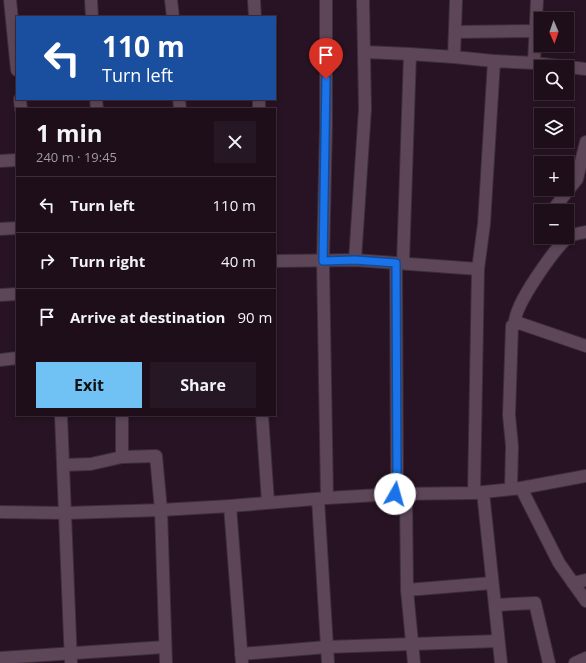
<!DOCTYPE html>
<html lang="en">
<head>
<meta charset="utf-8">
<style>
  :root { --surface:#1d0e1a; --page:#251723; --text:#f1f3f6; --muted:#a09ca2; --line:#3b2e39; --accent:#70c1f4 }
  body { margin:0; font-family:"Open Sans",sans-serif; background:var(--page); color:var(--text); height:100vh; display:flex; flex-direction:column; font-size:15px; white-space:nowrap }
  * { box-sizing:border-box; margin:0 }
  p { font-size:13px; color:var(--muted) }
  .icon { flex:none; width:22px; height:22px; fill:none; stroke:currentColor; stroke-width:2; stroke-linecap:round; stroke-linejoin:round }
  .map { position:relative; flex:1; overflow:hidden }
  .side { position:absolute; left:16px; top:108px; width:260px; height:308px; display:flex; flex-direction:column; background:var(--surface); border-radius:0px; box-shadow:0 2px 6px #0003,0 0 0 1px var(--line) }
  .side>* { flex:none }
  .guide { position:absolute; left:16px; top:16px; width:260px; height:84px; border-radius:0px; box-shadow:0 2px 6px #0003,0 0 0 1px var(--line); background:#1a4fa0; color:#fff; overflow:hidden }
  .needle { width:26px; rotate:178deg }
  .fabs { position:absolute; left:534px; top:12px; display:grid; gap:8px }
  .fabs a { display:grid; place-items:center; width:40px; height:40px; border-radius:0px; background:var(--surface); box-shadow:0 2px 6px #0003,0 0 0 1px var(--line); font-size:20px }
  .pin { position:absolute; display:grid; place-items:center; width:34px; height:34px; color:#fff; margin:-41px -17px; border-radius:50% 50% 50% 0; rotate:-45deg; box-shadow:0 0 4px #0007 }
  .pin .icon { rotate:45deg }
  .me { position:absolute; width:44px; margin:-22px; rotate:7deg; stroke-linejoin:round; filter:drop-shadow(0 0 3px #0008) }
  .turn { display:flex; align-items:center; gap:14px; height:84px; padding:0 20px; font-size:18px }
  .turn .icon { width:52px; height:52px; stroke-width:2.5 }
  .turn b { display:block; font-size:28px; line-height:34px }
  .round { display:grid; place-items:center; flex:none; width:42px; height:42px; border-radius:0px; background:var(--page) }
  .head { display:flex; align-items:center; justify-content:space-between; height:68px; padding:0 20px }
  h1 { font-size:24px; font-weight:700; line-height:30px }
  .action { display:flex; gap:8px; margin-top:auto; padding:8px 20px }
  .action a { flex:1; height:46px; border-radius:0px; background:var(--accent); color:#111; font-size:16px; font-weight:700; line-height:46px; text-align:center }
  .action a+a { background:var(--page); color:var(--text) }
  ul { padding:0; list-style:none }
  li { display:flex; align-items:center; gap:12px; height:56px; padding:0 20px; border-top:1px solid var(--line) }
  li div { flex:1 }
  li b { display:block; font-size:15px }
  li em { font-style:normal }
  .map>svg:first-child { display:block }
</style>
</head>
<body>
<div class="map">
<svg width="586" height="663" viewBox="0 0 586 663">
  <rect width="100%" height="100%" fill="#271323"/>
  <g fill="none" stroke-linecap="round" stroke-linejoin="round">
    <g stroke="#3c2e39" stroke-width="14">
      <g id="minor">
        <polyline points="10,0 17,70"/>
        <polyline points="91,0 92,17"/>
        <polyline points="171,0 173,17"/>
        <polyline points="254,0 255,17"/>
        <polyline points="326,0 326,126 323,261 327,498"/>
        <polyline points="456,0 454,57 494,61"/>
        <polyline points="537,0 534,63 586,69"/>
        <polyline points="455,32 536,31"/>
        <polyline points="365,52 410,54"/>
        <polyline points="20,99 21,109"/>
        <polyline points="96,99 97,109"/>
        <polyline points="179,99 180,109"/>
        <polyline points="259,99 259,109"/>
        <polyline points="0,161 17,160"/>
        <polyline points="552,211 577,179 586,142"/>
        <polyline points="0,229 17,228"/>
        <polyline points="355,260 365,109 363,0"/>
        <polyline points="275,261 355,260 478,269"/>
        <polyline points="403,263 410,54 454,57"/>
        <polyline points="0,295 17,294"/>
        <path d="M 515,324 C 513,306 554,250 568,237 C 572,234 581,233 586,232"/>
        <polyline points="0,360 17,358"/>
        <polyline points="61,415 71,663"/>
        <polyline points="262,415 268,502"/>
        <polyline points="122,457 122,415"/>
        <polyline points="64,465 91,464 122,457 156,456 161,510 166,663"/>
        <polyline points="511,488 512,446 509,415 512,326 519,323 586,346"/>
        <polyline points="521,488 559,563 586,601"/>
        <polyline points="483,492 501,663"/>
        <polyline points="474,493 478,269 484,224 494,61 534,63"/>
        <polyline points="395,494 397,476 396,263"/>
        <polyline points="406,494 407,590 492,583"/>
        <polyline points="318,499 328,663"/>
        <polyline points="230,506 242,663"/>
        <polyline points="0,512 66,513 161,510 230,506 327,498 395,494 474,493 521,488 586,476"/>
        <polyline points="573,583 586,580"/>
        <polyline points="407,590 414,663"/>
        <polyline points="495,605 535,603 549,663"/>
        <polyline points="241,654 327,647 498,641"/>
        <polyline points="0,658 165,647"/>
        <polyline points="575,663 586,658"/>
      </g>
    </g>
    <use href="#minor" stroke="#5e4659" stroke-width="12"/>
  </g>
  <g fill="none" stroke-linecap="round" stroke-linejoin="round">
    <g stroke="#114b97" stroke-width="10">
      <polyline id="route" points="326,79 323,261 355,260 396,263 397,476 395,494"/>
    </g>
    <use href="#route" stroke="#1a73e8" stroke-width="7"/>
  </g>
</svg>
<div class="fabs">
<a><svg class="needle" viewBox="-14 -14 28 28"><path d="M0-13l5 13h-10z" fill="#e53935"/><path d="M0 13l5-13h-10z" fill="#a09ca2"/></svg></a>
<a><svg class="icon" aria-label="search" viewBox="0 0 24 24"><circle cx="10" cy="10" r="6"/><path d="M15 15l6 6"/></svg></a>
<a><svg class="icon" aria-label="layers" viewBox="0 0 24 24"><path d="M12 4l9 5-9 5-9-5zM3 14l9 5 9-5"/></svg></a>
<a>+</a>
<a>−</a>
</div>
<div class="pin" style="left:326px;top:79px;background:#d93025"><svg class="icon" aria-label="arrive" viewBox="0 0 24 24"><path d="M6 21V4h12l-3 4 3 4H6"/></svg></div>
<svg class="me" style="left:395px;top:494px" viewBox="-20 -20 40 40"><circle r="19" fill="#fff"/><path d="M0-13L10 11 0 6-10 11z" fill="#1a73e8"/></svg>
<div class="guide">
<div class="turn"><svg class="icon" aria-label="left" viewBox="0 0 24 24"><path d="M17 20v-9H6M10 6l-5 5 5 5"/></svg><div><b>110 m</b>Turn left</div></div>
</div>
<section class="side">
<div class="head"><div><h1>1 min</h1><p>240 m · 19:45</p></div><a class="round"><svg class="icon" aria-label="close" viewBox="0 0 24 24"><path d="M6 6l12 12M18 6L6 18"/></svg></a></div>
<ul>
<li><svg class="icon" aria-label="left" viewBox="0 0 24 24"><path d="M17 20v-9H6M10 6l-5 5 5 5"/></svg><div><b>Turn left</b></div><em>110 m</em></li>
<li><svg class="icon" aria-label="right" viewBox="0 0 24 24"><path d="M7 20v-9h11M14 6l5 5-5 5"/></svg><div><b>Turn right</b></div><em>40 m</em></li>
<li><svg class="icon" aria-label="arrive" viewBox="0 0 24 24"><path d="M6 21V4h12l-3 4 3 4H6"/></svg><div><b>Arrive at destination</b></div><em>90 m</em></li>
</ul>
<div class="action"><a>Exit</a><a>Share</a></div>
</section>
</div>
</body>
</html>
